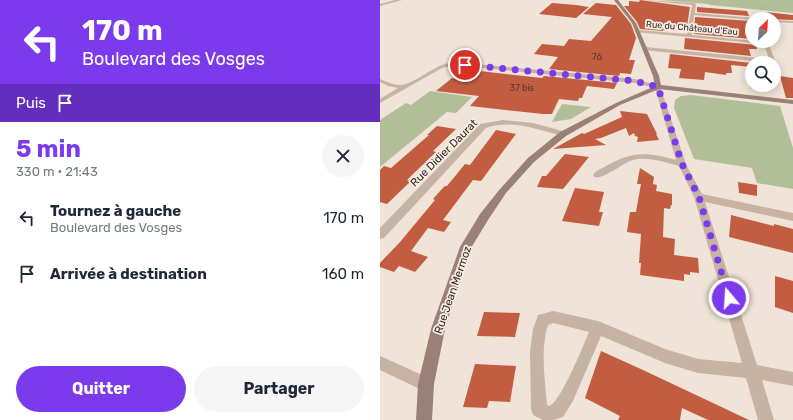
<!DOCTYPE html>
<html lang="fr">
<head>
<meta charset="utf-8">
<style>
  :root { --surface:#fff; --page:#f6f6f7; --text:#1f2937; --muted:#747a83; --accent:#7c3aed }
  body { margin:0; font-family:Rubik,sans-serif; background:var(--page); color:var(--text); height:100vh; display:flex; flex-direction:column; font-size:15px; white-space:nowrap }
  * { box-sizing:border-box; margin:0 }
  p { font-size:13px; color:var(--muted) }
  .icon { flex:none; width:22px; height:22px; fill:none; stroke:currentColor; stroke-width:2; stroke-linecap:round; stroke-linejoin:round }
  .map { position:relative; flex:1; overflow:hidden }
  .side { display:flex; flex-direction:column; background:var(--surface); width:380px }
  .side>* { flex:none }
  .guide { background:#7c3aed; color:#fff; overflow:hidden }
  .needle { width:26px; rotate:25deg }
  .fabs { position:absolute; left:365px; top:12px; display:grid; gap:8px }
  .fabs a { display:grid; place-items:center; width:36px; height:36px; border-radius:50%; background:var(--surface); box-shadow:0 2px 10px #0003; font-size:20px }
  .pin { position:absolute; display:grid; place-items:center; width:34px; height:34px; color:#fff; margin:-17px; border:2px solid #fff; border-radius:50%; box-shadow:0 1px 4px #0007 }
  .me { position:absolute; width:44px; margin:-22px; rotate:342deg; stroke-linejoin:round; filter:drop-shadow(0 0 3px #0008) }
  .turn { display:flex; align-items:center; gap:14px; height:84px; padding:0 16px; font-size:18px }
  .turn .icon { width:52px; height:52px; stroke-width:2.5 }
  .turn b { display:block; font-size:28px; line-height:34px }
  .then { display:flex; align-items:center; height:38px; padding:0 16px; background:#0003; gap:8px; font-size:15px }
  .round { display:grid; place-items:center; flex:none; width:42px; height:42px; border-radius:21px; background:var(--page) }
  .head { display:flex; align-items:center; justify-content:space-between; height:68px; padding:0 16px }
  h1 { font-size:24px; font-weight:700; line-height:30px; color:var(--accent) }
  .cta { display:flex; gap:8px; margin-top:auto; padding:8px 16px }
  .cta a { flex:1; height:46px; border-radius:24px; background:var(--accent); color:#fff; font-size:16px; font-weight:700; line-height:46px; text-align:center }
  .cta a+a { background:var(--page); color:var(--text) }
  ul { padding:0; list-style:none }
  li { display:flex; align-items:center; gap:12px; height:56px; padding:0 16px }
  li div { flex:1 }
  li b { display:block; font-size:15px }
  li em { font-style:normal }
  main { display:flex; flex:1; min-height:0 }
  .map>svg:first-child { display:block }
</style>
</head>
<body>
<main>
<section class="side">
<div class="guide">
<div class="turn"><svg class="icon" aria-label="left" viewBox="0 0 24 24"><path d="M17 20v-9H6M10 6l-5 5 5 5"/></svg><div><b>170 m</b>Boulevard des Vosges</div></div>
<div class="then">Puis<svg class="icon" aria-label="arrive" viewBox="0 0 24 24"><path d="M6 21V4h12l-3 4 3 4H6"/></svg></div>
</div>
<div class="head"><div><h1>5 min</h1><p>330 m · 21:43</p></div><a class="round"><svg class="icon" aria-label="close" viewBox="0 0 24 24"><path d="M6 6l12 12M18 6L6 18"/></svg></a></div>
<ul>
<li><svg class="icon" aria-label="left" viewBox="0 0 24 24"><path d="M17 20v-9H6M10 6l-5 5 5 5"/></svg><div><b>Tournez à gauche</b><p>Boulevard des Vosges</p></div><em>170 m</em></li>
<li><svg class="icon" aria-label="arrive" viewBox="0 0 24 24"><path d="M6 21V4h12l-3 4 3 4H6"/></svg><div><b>Arrivée à destination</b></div><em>160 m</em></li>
</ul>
<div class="cta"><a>Quitter</a><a>Partager</a></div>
</section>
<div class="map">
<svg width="413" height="420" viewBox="0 0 413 420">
  <rect width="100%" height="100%" fill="#f0e3d7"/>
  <g fill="#b2be98">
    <polygon points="279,0 413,0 413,13 330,5 328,4"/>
    <polygon points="50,91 92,97 76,113 67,112 0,167 0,120 26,103 31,105"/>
    <polygon points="311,95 400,106 413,148 413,189 377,183 372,168 314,159 294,108 295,100 301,96"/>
    <polygon points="182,104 211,107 191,119 172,122"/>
  </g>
  <g fill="#c35d41">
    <polygon points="260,0 310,7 306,32 306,27 285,25 283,31 260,29 257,22 244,6 249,6 249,1 259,2"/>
    <polygon points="172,3 196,5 209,7 196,18 159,14"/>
    <polygon points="216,3 236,5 251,24 256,38 249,60 255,60 251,74 240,73 239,76 169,69 178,57 154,54 162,44 184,46 189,39 211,41 232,17 203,14"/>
    <polygon points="317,7 367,11 369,16 317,12"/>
    <polygon points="385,12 413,15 413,20 388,19"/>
    <polygon points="315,17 370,21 371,23 367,23 372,39 314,34"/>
    <polygon points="305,38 376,45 377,49 369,49 371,56 304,49"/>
    <polygon points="290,54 372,63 372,67 351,65 352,73 346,73 346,75 325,72 324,80 299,78 301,69 288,68"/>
    <polygon points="100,71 162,78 164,76 237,83 234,89 207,86 202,98 199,98 198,101 179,99 172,114 163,114 90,106 99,96 56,91 72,78 91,80"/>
    <polygon points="400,76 413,78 413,98 406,98"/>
    <polygon points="240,111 267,114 277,134 276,134 279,140 257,142 258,137 255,136 254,133 249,136 246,128 221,138 215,139 226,145 173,149 202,133 204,134 242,117"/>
    <polygon points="57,126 76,129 53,151 56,152 31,176 27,180 31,181 7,204 0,202 0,170 4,166 11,168 49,135 47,135"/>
    <polygon points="116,130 136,134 101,181 93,180 63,220 71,222 64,232 48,228 31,251 48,257 35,272 19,266 14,272 0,267 0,263 20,242 55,200 53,199 61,190 65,186 67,186 85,164 90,165"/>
    <polygon points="185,154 209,157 183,189 157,187 162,176 166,176"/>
    <polygon points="260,168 274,177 273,184 277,185 276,191 292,194 292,205 291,205 290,209 284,208 283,237 295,239 294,255 318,258 319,273 310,272 310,275 304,274 304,281 260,275 261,263 259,263 261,234 247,232 250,212 256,212 261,184 257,184"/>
    <polygon points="358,182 377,185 377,196 359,193"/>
    <polygon points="195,188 224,192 219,212 223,212 219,226 182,221"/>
    <polygon points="351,215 394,226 394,224 413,229 413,253 349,237"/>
    <polygon points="395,276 413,281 413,313 395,307"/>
    <polygon points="104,312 140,313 135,337 97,336"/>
    <polygon points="221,351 263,370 369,420 328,420 302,408 300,420 238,420 240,416 205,398"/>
    <polygon points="95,364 136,366 130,402 109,401 107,408 83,407"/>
  </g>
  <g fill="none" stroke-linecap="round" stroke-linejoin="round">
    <path fill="#c7b3a3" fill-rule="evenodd" d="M 69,63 L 82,63 L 87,65 C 80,68 70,65 62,68 L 0,103 L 0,99 L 18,88 L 8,86 L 0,82 L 0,79 C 6,81 11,84 18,85 C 33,86 52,66 69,63 Z"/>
    <g fill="#c7b3a3" fill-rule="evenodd">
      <polygon points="15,0 22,0 0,6 0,4"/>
      <polygon points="262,0 314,3 316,4 315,13 376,18 372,20 314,15 312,35 388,42 395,61 392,63 263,50 262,49 265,47 389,59 384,44 255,32 257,30 307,34 312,5"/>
      <polygon points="394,20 413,21 413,23 394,22"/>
      <path d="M 85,63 L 255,79 L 280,86 L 306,164 L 322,194 L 413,213 L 413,221 L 325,202 L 377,365 L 413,372 L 413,386 L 382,380 L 394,420 L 378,420 L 366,378 L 318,373 L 285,363 L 221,336 L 193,401 L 183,417 L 174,420 L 163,420 L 153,415 L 151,409 L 150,351 L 153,329 L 158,315 L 173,311 L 218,321 L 285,349 L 318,359 L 362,363 L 314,197 L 299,166 C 285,162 267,156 253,160 C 242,163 224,180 214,177 L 213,175 C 216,170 223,168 228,165 C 252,151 270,152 296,160 L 275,88 L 255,83 L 83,66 L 82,65 ZM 173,323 L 209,332 C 203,346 181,402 169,406 L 167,405 C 165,379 160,350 168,325 Z"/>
      <path d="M 123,120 L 153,123 L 186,132 L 187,134 L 183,136 C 157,130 133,119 106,128 L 4,238 L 0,239 L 0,228 L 100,124 Z"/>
      <polygon points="0,356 51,379 54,384 51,389 46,392 0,370"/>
    </g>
    <polygon fill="#9b8175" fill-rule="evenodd" points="234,0 238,0 256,23 279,76 281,85 413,100 413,104 279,89 240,105 186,136 154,162 126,193 108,220 91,248 65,329 54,384 52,420 36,420 38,384 51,329 80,247 100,214 120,189 148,158 180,132 236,103 275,86 273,76 252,23"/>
  </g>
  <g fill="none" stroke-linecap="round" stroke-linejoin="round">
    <polyline stroke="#7c3aed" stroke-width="7" stroke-dasharray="0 12.6" points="85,65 255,81 278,87 302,164 319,197 349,298"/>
  </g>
  <g text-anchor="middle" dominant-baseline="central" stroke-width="3.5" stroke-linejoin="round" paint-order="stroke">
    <g font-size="9" fill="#332925" stroke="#f8ede3">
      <text transform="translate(312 28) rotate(5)">Rue du Château d'Eau</text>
    </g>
    <g font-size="9" fill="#57362c">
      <text x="217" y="57">76</text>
      <text x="142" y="88">37 bis</text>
    </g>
    <g font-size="11" fill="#332925" stroke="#f8ede3">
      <text transform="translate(64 153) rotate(-45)">Rue Didier Daurat</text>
      <text transform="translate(73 290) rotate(-71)">Rue Jean Mermoz</text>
    </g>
  </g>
</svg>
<div class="fabs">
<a><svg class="needle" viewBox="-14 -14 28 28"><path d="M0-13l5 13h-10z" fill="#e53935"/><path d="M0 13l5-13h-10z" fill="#747a83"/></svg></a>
<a><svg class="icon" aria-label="search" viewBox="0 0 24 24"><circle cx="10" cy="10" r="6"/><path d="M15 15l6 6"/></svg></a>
</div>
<div class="pin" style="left:85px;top:65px;background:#d93025"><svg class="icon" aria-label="arrive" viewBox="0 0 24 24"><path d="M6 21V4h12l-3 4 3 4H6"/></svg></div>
<svg class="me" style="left:349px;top:298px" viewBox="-20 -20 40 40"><circle r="17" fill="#7c3aed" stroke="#fff" stroke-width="3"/><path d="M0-11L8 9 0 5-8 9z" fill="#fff"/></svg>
</div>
</main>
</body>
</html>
